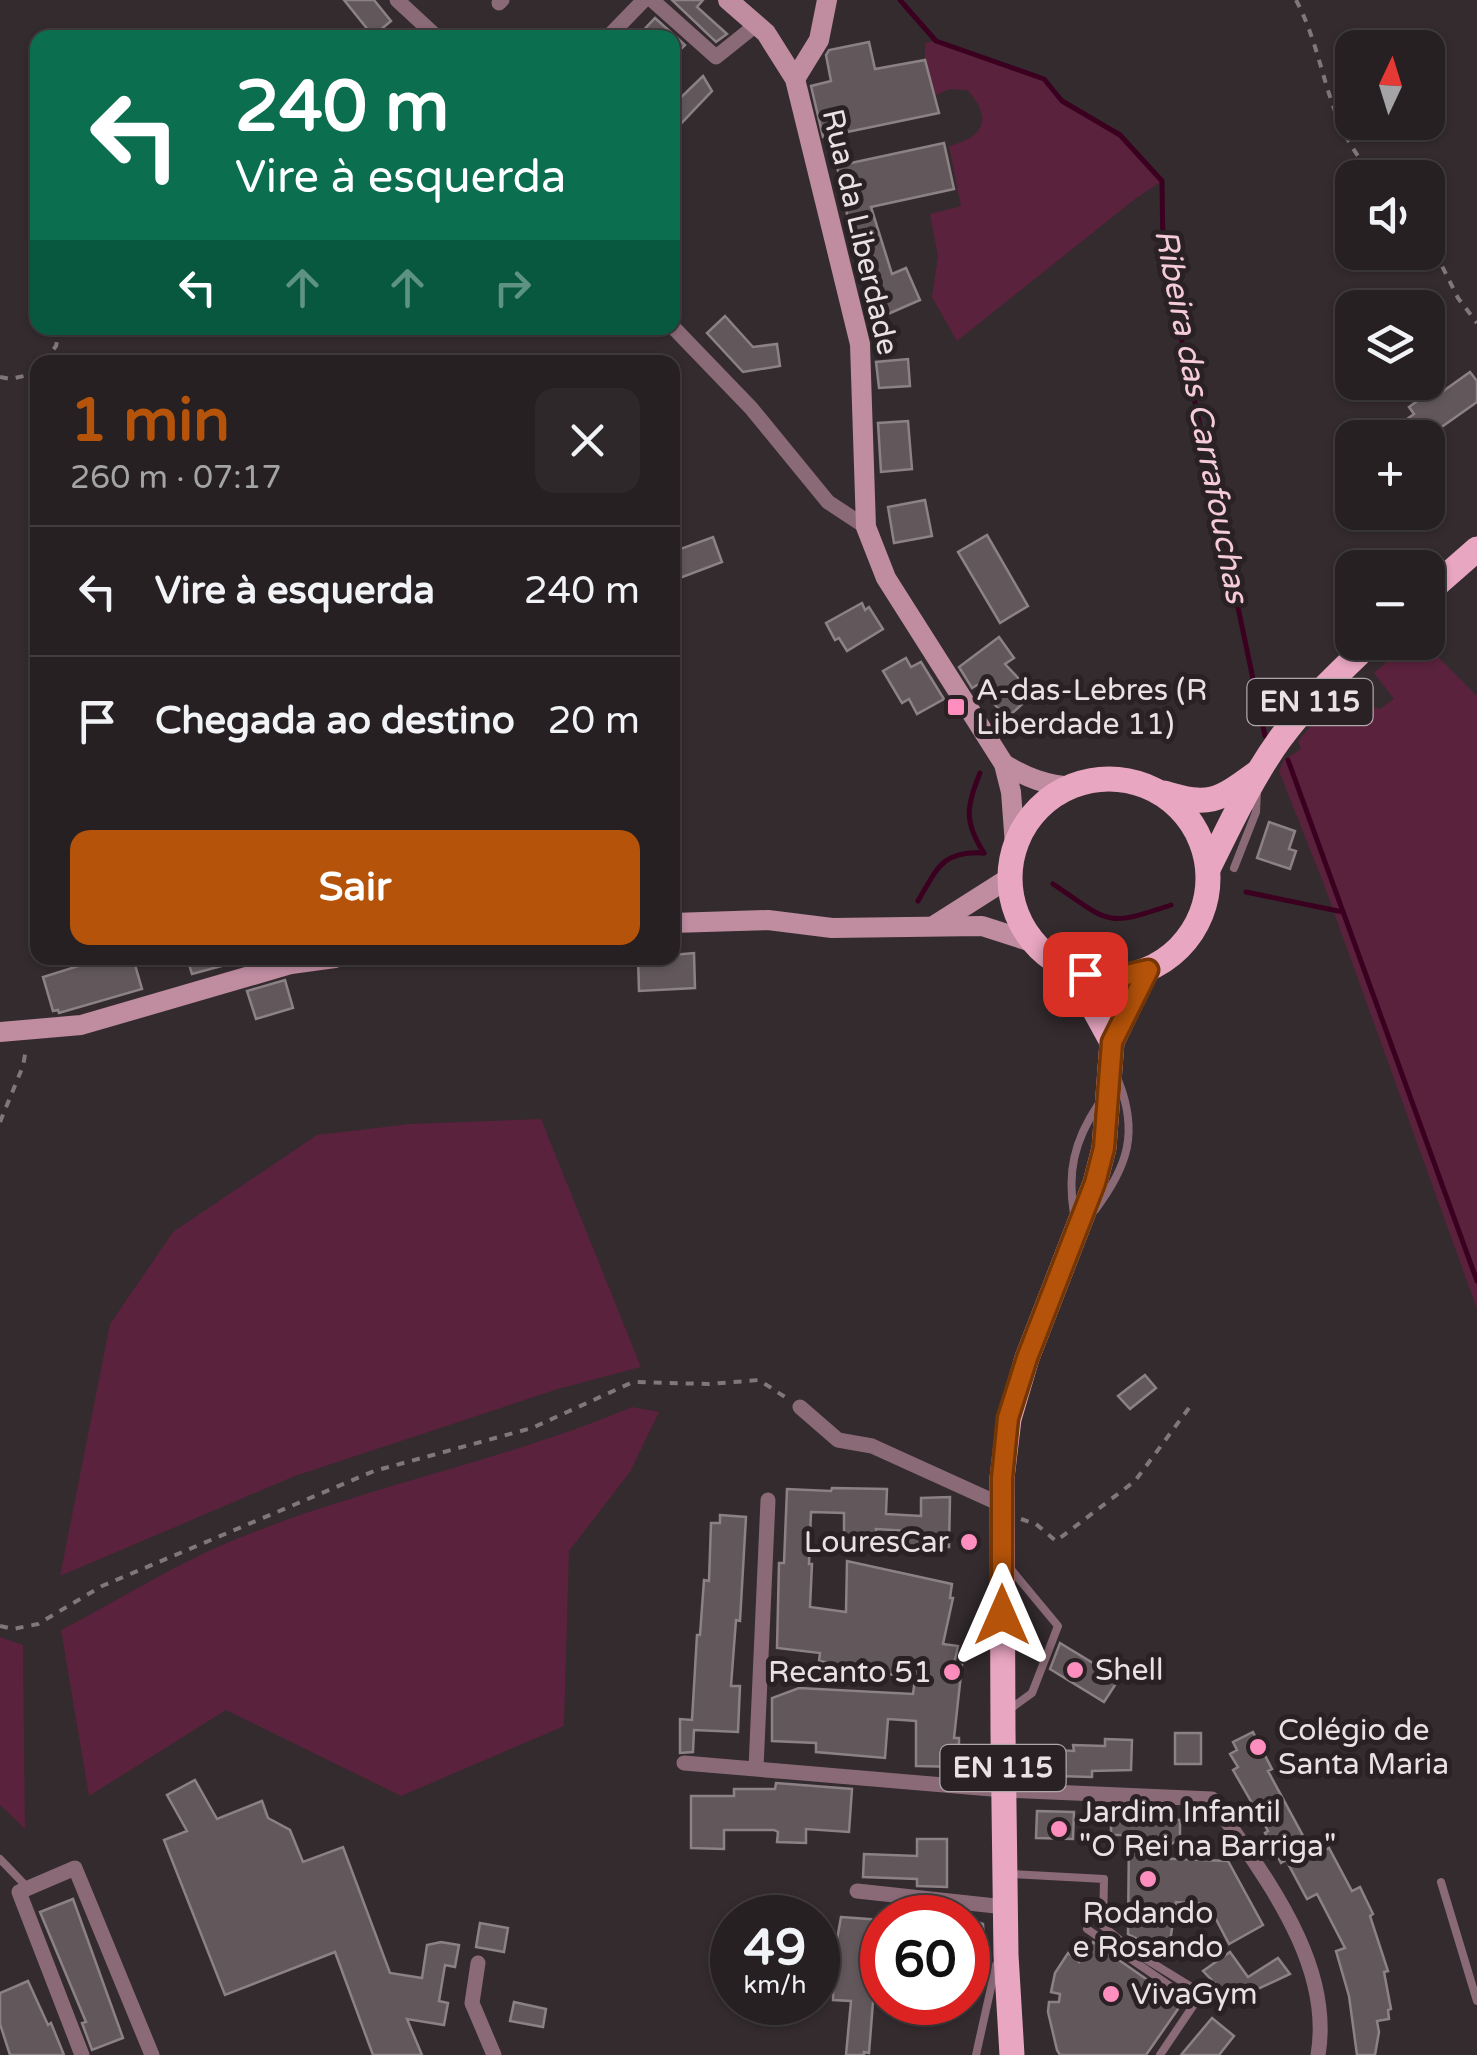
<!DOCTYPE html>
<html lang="pt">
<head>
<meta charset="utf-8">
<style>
  :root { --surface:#262022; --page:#2e282a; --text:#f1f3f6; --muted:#a4a3a5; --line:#423e40; --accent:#b45309 }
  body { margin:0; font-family:"Varela Round",sans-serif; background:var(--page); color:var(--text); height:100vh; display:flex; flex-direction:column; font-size:38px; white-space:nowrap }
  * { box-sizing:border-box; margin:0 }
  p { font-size:32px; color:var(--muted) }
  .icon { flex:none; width:55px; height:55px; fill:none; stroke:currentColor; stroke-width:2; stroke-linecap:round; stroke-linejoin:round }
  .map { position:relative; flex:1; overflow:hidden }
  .sheet { position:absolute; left:30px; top:355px; width:650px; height:610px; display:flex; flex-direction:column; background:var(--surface); border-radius:20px; box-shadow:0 2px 8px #0004,0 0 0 2px var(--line) }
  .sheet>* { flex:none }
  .banner { position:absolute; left:30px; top:30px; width:650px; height:305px; border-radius:20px; box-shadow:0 2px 8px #0004,0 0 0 2px var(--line); background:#0b6e4f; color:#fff; overflow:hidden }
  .needle { width:65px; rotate:4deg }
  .controls { position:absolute; left:1335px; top:30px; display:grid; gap:20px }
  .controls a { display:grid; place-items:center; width:110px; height:110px; border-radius:20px; background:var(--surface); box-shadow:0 2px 8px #0004,0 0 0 2px var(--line); font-size:50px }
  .speed { position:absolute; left:710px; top:1895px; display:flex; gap:20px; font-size:50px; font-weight:700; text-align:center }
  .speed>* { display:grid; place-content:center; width:130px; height:130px; border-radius:50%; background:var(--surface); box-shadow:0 2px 8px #0004,0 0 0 2px var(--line); line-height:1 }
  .speed small { font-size:25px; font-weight:400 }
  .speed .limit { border:15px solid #d22; background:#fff; color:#111 }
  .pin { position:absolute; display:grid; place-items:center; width:85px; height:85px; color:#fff; margin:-42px; border-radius:20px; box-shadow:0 5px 15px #0006 }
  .me { position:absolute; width:110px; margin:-55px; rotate:0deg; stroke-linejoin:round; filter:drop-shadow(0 0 8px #0008) }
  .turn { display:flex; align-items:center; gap:35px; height:210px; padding:0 40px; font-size:45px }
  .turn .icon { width:130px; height:130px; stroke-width:2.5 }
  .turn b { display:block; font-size:70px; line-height:85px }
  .lanes { display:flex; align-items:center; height:95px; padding:0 40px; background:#0003; justify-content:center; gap:50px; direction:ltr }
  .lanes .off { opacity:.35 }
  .round { display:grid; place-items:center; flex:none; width:105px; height:105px; border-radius:20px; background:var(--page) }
  .summary { display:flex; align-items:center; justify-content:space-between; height:170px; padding:0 40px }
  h1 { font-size:60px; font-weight:700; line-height:75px; color:var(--accent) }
  .primary-button { display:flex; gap:20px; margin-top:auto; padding:20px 40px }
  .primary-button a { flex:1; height:115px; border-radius:20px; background:var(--accent); color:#fff; font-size:40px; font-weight:700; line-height:115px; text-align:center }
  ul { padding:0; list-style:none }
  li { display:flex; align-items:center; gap:30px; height:130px; padding:0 40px; border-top:2px solid var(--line) }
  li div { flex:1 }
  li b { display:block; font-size:38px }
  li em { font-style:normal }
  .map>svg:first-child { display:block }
</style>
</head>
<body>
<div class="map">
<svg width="1477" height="2055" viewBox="0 0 1477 2055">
  <rect width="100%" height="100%" fill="#332b2e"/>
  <g fill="#5a223c">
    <path d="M 936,41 L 1044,79 L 1062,101 L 1120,135 L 1162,181 L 1135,199 L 957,341 L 932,297 L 938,257 L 930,214 L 961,206 L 949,146 C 985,137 993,118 967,90 L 950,89 L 934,96 L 925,60 L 925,43 Z"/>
    <polygon points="1408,642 1424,643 1477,696 1477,1309 1323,882 1279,771 1284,760 1301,749 1298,741 1325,710 1334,713 1354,701 1380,709 1394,699 1374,673"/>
    <polygon points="541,1119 641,1367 558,1389 295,1476 60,1576 110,1324 173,1232 317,1135 410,1124"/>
    <path d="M 632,1407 L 659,1412 L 630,1472 L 569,1551 L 564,1726 L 401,1796 L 226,1710 L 89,1796 L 61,1630 C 117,1601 172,1566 229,1542 C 360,1487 502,1462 632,1407 Z"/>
    <polygon points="0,1637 23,1645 25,1829 0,1805"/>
  </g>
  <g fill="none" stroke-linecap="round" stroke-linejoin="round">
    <g stroke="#3b0020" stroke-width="5">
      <polyline points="900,0 936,41 1044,79 1062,101 1120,135 1162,181 1163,250 1265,736"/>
      <polyline points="1288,760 1477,1281"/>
      <path d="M 980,773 C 966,807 964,822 984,853"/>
      <path d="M 1053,884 C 1110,922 1103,928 1171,905"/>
      <polyline points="1246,892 1343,912"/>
      <path d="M 918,901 C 937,869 942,850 984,853"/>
    </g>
  </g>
  <g fill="#62585b" stroke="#8c8185" stroke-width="2.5">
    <polygon points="344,0 374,0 391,21 373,36"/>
    <polygon points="672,0 703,0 697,7 727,34 716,42"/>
    <polygon points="655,18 685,45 672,58 672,38 636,38"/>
    <polygon points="869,42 875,69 925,60 939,113 823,137 811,86 831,81 826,55 829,50"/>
    <polygon points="703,76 712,91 672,133 672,106"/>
    <polygon points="944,143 954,189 871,207 892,274 906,268 920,300 881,317 849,239 852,238 837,166"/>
    <polygon points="725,316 753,347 777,344 780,366 743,372 707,333"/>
    <polygon points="908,359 910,386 879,388 876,362"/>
    <polygon points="1470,372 1477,381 1477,402 1426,438 1410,438 1400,424 1414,414 1409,407 1428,393 1432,399"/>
    <polygon points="908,421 912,469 881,472 878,423"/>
    <polygon points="925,500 932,536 894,543 888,507"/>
    <polygon points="987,535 1028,606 1000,623 958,552"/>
    <polygon points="713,537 722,562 672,581 672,552"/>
    <polygon points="862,603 865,610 869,607 883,629 847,651 839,638 835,640 826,623"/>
    <polygon points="999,637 1014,658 1005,664 1033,694 1007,718 977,685 972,688 959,667"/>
    <polygon points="906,658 911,667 921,662 944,699 917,714 909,699 902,703 883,671"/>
    <polygon points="1269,822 1295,831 1289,849 1296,851 1290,869 1257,858"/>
    <polygon points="694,953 695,988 639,991 638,958 672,958 672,955"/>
    <polygon points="104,958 133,958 142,989 59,1013 58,1010 53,1011 43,977"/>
    <polygon points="187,958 235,958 236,962 192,974"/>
    <polygon points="285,980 293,1008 256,1019 247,991"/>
    <polygon points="1145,1375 1156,1388 1130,1409 1118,1396"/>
    <polygon points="832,1488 887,1489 886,1514 921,1516 921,1498 950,1497 949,1547 908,1548 908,1531 876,1529 876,1549 848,1550 848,1542 844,1541 844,1513 811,1512 809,1564 812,1564 810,1607 846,1612 847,1561 952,1584 950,1598 953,1598 943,1644 958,1646 954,1664 962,1665 954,1738 959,1738 959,1767 916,1766 916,1721 888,1719 885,1758 816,1752 816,1743 772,1741 772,1698 799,1688 913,1694 915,1679 819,1661 820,1653 777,1648 779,1563 784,1563 787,1489 831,1491"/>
    <polygon points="720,1515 746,1517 740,1621 736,1620 731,1686 740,1686 738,1732 694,1730 693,1752 680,1753 680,1719 692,1720 697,1635 700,1635 704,1580 709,1581 711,1523 720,1523"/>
    <polygon points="1060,1643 1119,1679 1104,1702 1050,1669"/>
    <polygon points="1253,1732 1272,1769 1268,1771 1314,1856 1329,1848 1352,1891 1360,1887 1373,1914 1370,1916 1388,1971 1384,1972 1391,2009 1388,2010 1389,2019 1377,2021 1379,2032 1375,2055 1357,2055 1349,1996 1336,1951 1345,1948 1317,1894 1307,1899 1286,1860 1281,1863 1265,1833 1268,1831 1233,1770 1238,1767 1230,1754 1237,1750 1233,1742"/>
    <rect x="1175" y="1733" width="26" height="31"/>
    <polygon points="1105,1739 1132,1740 1131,1770 1092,1771 1092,1777 1056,1776 1058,1750 1074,1751 1073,1745 1105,1746"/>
    <polygon points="195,1780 217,1819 262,1801 268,1818 290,1830 303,1862 343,1847 390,1973 422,1978 427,1945 441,1942 459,1945 455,1967 445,1965 439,2001 448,2003 444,2025 407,2019 422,2055 373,2055 335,1952 225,1995 164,1840 187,1831 167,1795"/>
    <polygon points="776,1783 852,1789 849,1832 806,1829 806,1843 777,1842 778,1832 774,1830 724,1830 724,1849 691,1848 691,1796 734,1796 734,1789 775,1789"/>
    <polygon points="1111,1808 1164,1808 1164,1819 1180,1820 1180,1838 1151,1858 1228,1861 1263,1925 1229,1944 1208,1904 1176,1902 1168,1955 1128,1934 1129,1835 1111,1835"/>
    <polygon points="1037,1811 1074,1812 1073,1839 1036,1838"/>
    <polygon points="917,1839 947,1839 947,1887 917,1886 917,1879 863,1877 864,1854 917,1856"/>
    <polygon points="73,1899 123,2038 92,2050 82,2023 86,2022 40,1912"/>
    <polygon points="841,1917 882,1920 882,2002 873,2002 869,2053 864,2052 864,2055 846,2055 851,2001 833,2000 834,1956"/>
    <polygon points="968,1919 983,1924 985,1952 972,1999 968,1999"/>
    <polygon points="480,1923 508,1928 504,1952 476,1947"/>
    <polygon points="1093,1942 1175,1999 1178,2009 1146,2055 1060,2055 1057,2050 1048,2012 1049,2002 1059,2002 1060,1994 1051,1992 1055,1973 1068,1953 1079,1962"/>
    <polygon points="1230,1952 1248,1977 1278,1958 1290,1974 1232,2001 1203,1971"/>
    <polygon points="28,1981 48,2025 51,2023 64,2055 10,2055 0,2024 0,1993"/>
    <polygon points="514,2002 546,2009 543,2027 510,2021"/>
    <polygon points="1212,2018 1234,2036 1219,2055 1181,2055"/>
  </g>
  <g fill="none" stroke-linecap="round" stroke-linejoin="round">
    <g stroke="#7f787b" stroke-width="4" stroke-dasharray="8 8" stroke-linecap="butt">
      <path d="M 1296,0 C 1328,60 1324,127 1377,178"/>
      <polyline points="1428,238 1458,298 1477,323"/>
      <polyline points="44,362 56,346 60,328"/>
      <polyline points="0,377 10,379 38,373"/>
      <polyline points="0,1122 23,1066 26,1049"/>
      <polyline points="1021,1519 1036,1524 1056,1541 1135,1481 1189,1408"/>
      <polyline points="0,1626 13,1629 38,1624 102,1586 374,1471 532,1428 633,1382 709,1384 759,1380 785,1397"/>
    </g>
    <g stroke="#8b6a77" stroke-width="8">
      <polyline points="1234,868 1256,812 1257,791"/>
      <path d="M 1095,1210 C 1128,1166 1139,1132 1118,1080"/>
      <path d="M 1074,1214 C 1067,1172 1074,1141 1098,1105"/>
      <polyline points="1009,1567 1058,1626 1032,1693 1010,1709"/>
      <polyline points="0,1859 28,1888"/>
      <polyline points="1010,1874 1104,1879 1103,1926 1136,1953 1193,1988 1195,2003"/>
      <polyline points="1441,1882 1477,2001"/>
      <polyline points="1087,1929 1195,2003 1160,2055"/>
      <polyline points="976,2055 996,1965"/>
    </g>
    <g stroke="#8b6a77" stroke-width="15">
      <polyline points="397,0 438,38"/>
      <polyline points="652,0 716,57 756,25"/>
      <polyline points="499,3 502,0"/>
      <polyline points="607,38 644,0"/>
      <polyline points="672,326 751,408 828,502 866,527"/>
      <polyline points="800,1407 838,1440 872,1446 1002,1505"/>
      <path d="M 684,1763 L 1003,1790 L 1212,1799 C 1261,1873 1334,1961 1318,2055"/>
      <polyline points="756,1768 768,1500"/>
      <polyline points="857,1891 1005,1907"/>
      <polyline points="478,1963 472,2003 494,2055"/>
      <polyline points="82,2055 19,1892 75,1868 152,2055"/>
    </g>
    <g stroke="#bf8ca0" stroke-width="20">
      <polyline points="728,0 766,33 795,79 860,344 866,527 886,578 1004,764 1011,792 1015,845"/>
      <polyline points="795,79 819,40 827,0"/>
      <path d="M 1004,764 C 1027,778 1046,785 1073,787"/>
      <polyline points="672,923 768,920 832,928 982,926 1032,942"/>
      <polyline points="935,925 1009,878"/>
      <polyline points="0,1032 81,1025 291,964 335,958"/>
    </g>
    <g stroke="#e8a6c0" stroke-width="25">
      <polyline points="1428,592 1477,549"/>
      <circle cx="1109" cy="878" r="99"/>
      <path d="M 1164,793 C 1209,807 1218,801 1255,774"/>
      <path d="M 1208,869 C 1230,825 1251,779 1280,739 C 1306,703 1339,673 1371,642"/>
      <polyline points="1072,969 1112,1042"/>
      <polyline points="1012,2055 1006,1955 1003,1732 1002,1478 1009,1419 1027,1358 1095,1183 1104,1148 1112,1042 1147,970"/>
    </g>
  </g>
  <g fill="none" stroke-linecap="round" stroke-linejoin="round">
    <g stroke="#753606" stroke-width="25">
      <polyline id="route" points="1002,1615 1002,1478 1008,1418 1027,1358 1095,1183 1104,1148 1112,1042 1148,970 1118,977 1085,974"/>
    </g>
    <use href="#route" stroke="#b45309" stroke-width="18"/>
  </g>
  <g fill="#fe8ebd" stroke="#292124" stroke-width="4">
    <rect x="946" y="697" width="20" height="20" rx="5"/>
    <circle cx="969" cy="1542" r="10"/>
    <circle cx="1075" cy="1670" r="10"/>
    <circle cx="952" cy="1672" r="10"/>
    <circle cx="1258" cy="1747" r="10"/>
    <circle cx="1059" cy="1829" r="10"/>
    <circle cx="1148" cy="1879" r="10"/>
    <circle cx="1111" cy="1994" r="10"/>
  </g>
  <g text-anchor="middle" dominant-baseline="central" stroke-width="10" stroke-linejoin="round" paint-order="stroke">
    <g fill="#292124" stroke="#afa8aa" stroke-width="2.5">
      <rect x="1247.5" y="679" width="125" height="46" rx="8"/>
      <rect x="940.5" y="1745" width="125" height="46" rx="8"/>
    </g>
    <g font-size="28" font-weight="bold" fill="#e8e2e4">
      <text x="1310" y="702">EN 115</text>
      <text x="1003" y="1768">EN 115</text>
    </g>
    <g font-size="30" fill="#e8e2e4" stroke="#292124">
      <text transform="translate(860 232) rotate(77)">Rua da Liberdade</text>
    </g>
    <g font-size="30" fill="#e8e2e4" stroke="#292124" text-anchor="start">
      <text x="976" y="690">A-das-Lebres (R<tspan x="976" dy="34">Liberdade 11)</tspan></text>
      <text x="949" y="1542" text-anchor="end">LouresCar</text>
      <text x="1095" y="1670">Shell</text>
      <text x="932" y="1672" text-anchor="end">Recanto 51</text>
      <text x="1278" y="1730">Colégio de<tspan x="1278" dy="34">Santa Maria</tspan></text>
      <text x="1079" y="1812">Jardim Infantil<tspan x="1079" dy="34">"O Rei na Barriga"</tspan></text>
      <text x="1148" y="1913" text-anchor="middle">Rodando<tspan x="1148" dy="34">e Rosando</tspan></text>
      <text x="1131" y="1994">VivaGym</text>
    </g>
    <g font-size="32" font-style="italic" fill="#f5cbda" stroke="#292124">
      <text transform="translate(1201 416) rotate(79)">Ribeira das Carrafouchas</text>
    </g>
  </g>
</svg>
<div class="controls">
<a><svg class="needle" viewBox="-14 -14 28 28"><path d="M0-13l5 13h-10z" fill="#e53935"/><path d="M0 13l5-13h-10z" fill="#a4a3a5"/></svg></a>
<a><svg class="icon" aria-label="sound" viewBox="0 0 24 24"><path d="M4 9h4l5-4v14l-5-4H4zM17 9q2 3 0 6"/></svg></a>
<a><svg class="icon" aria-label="layers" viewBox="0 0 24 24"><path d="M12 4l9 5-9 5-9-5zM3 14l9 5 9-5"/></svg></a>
<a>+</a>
<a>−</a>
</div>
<div class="speed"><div>49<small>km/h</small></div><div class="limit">60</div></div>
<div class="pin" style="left:1085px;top:974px;background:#d93025"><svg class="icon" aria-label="arrive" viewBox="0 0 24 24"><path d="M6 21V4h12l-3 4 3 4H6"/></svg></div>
<svg class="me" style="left:1002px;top:1615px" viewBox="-20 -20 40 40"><path d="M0-17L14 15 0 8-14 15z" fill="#b45309" stroke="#fff" stroke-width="4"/></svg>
<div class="banner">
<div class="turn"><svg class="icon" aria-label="left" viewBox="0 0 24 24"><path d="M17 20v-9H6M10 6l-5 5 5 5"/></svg><div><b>240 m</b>Vire à esquerda</div></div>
<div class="lanes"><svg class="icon" aria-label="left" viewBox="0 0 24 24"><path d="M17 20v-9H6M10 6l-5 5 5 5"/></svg><svg class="icon off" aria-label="ahead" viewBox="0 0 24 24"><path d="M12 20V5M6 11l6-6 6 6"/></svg><svg class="icon off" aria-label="ahead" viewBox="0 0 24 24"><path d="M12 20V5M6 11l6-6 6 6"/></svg><svg class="icon off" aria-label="right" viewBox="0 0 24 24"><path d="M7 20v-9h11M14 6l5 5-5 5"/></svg></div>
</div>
<section class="sheet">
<div class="summary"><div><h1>1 min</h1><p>260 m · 07:17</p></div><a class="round"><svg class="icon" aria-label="close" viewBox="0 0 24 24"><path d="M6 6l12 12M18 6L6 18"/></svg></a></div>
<ul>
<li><svg class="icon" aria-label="left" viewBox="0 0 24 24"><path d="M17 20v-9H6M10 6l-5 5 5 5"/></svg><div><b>Vire à esquerda</b></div><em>240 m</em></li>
<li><svg class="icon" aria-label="arrive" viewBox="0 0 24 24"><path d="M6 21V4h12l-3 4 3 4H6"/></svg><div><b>Chegada ao destino</b></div><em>20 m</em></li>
</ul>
<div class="primary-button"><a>Sair</a></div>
</section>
</div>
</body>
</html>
